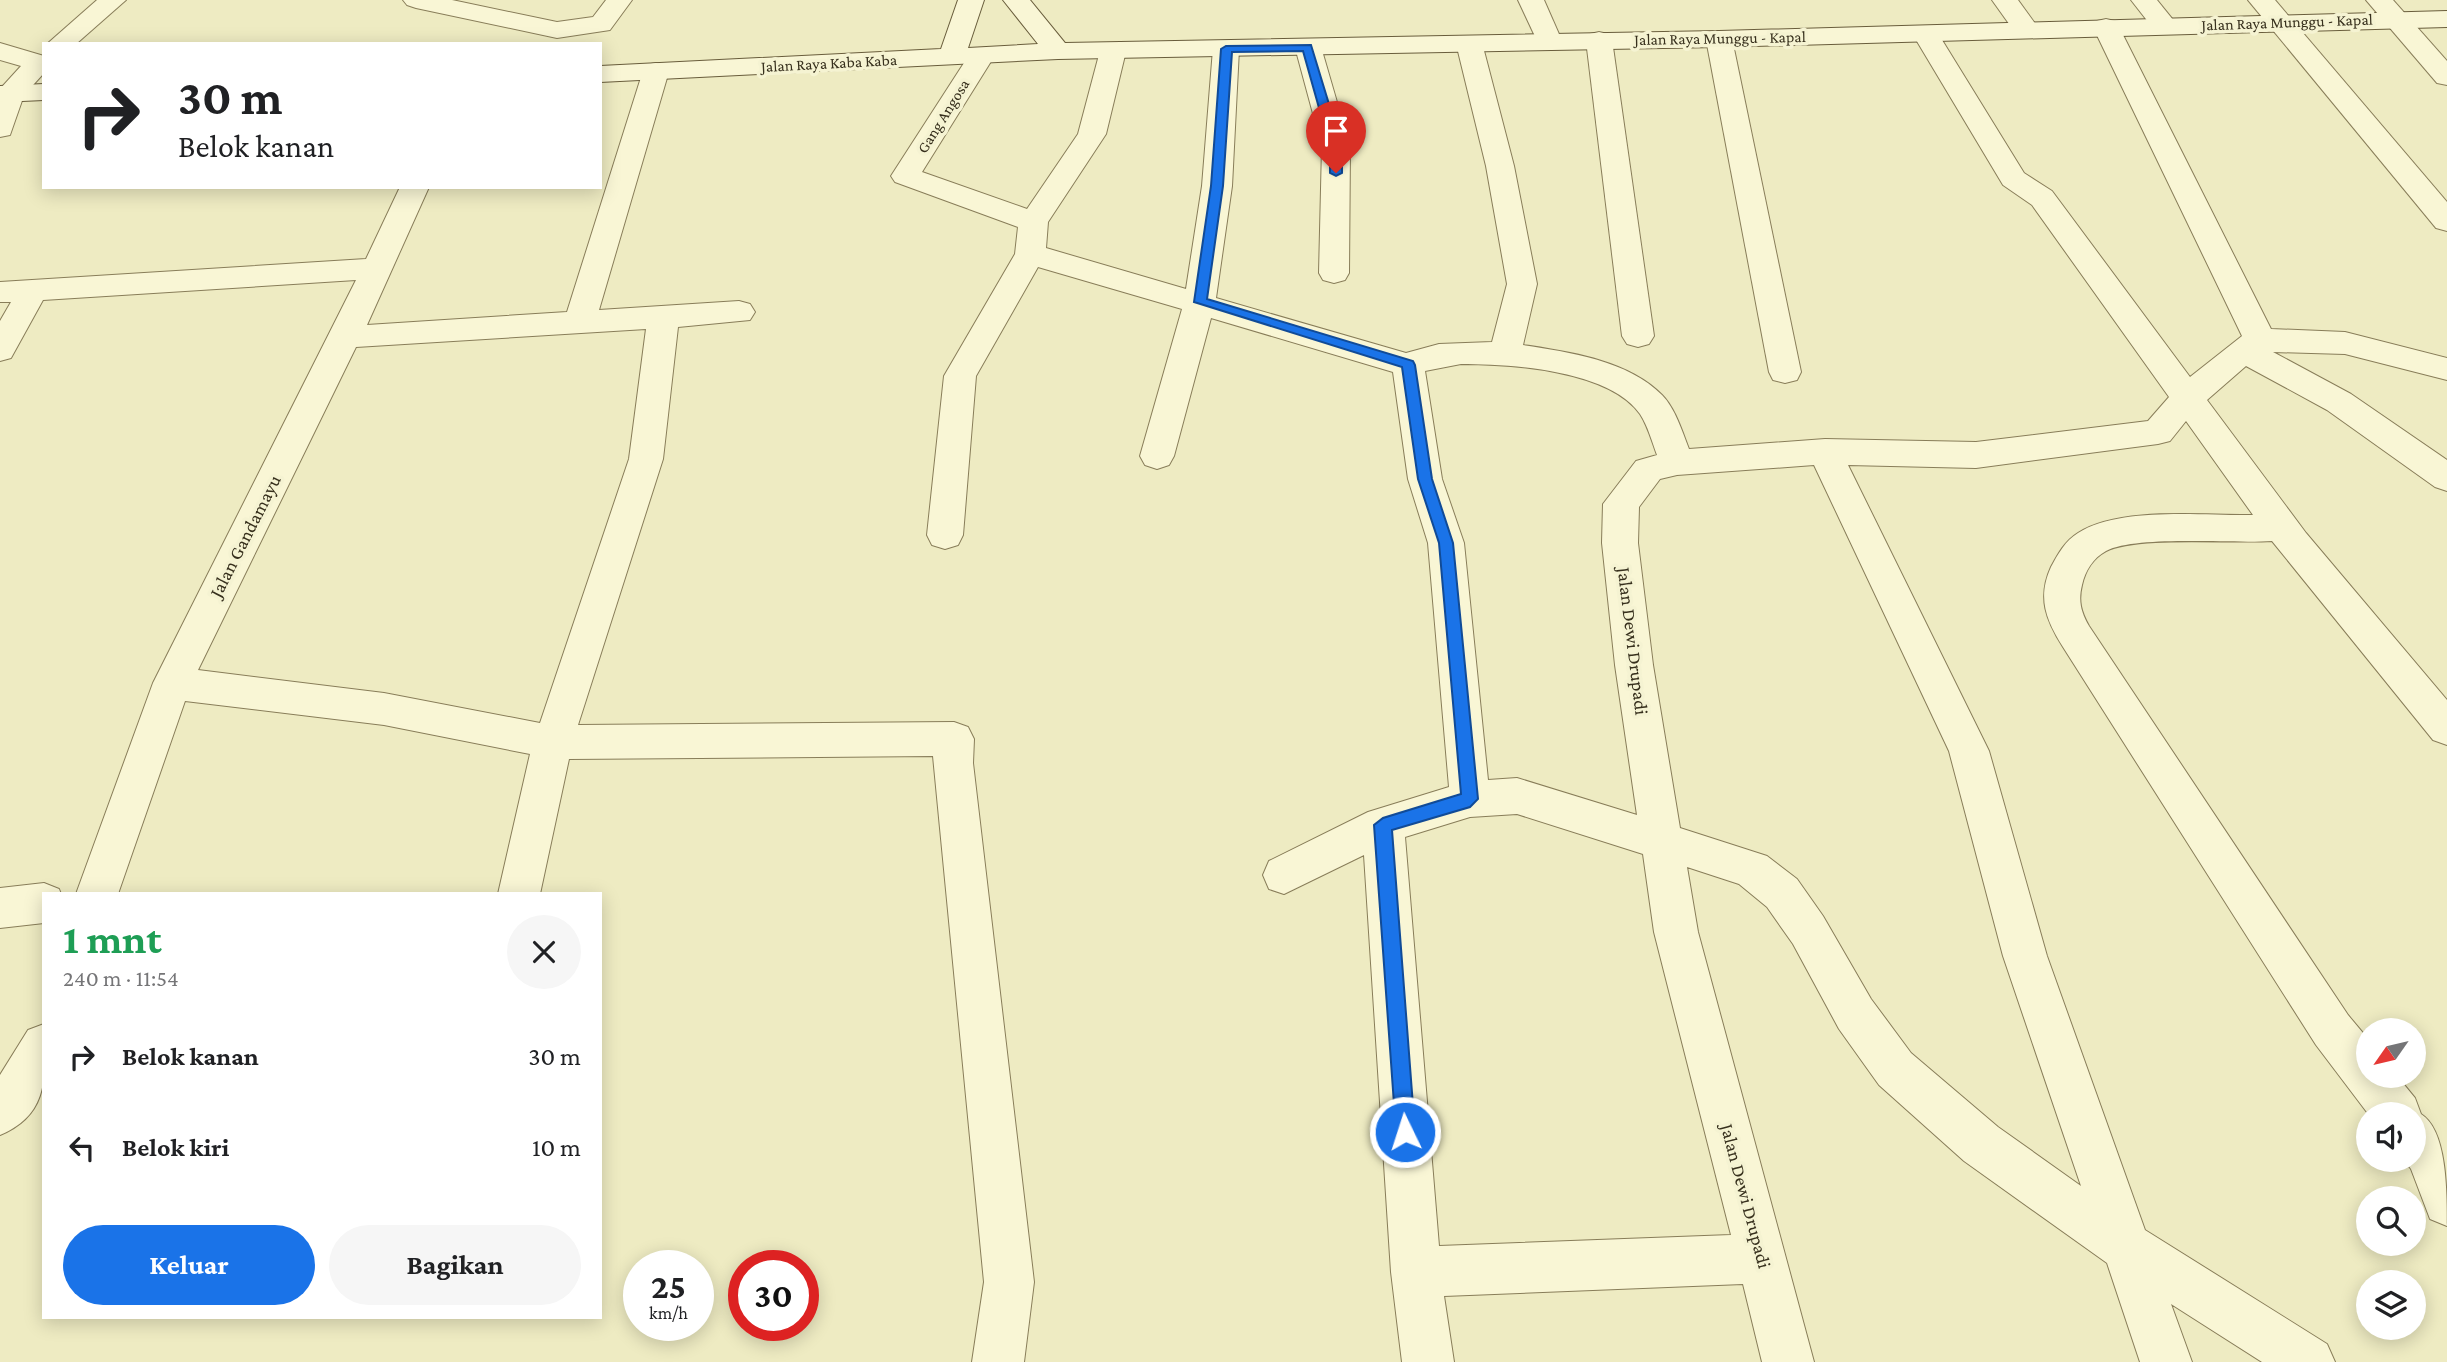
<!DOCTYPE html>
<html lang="id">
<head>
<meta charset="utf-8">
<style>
  :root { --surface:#fff; --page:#f6f6f6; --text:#202124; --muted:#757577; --accent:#1a73e8 }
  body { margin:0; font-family:"Crimson Pro",serif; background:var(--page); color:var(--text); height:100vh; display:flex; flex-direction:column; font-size:26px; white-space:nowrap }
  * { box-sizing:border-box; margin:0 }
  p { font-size:23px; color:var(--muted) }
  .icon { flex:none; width:38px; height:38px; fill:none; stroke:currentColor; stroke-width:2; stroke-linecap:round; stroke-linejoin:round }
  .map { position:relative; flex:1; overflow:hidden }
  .details { position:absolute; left:42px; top:892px; width:560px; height:427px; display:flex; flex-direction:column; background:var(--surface); border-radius:0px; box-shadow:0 4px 18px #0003 }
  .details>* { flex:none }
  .guide { position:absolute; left:42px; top:42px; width:560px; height:147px; border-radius:0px; box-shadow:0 4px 18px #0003; background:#fff; color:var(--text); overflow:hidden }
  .needle { width:46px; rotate:236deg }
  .buttons { position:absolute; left:2356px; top:1018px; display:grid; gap:14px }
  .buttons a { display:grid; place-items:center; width:70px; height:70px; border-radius:50%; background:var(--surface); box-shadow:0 4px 18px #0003; font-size:35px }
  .speed { position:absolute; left:623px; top:1250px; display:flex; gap:14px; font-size:35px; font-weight:700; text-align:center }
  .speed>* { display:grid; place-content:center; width:91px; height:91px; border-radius:50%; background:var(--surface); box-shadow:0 4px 18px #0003; line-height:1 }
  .speed small { font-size:18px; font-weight:400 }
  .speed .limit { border:10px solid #d22; background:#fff; color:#111 }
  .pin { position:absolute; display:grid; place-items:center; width:60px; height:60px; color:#fff; margin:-72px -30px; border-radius:50% 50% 50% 0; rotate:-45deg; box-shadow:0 0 7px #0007 }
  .pin .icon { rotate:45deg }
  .me { position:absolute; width:77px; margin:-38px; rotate:356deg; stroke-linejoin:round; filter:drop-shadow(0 0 5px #0008) }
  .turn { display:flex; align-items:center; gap:24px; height:147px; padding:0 21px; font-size:32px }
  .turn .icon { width:91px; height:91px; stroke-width:2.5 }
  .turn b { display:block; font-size:49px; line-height:60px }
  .round { display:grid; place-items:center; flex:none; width:74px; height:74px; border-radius:37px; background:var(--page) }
  .headline { display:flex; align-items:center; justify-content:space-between; height:119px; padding:0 21px }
  h1 { font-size:42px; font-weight:700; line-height:52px; color:#1e9e55 }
  .action { display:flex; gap:14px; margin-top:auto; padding:14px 21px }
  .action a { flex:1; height:80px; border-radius:42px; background:var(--accent); color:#fff; font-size:28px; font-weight:700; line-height:80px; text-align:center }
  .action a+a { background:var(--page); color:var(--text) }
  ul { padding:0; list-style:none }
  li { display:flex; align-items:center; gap:21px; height:91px; padding:0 21px }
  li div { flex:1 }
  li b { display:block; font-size:26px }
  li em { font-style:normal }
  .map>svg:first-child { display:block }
</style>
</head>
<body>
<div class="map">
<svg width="2447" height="1362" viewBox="0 0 2447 1362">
  <rect width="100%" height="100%" fill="#eeebc2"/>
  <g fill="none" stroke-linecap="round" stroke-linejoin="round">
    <g stroke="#887d59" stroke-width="2">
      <g id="street">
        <polygon points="97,0 126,0 76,44 47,44"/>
        <polygon points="403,0 452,0 557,22 593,17 606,0 632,0 610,30 557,38 416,8 407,5"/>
        <polygon points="1518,0 1544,0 1562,41 1558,47 1540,47"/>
        <polygon points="1992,0 2018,0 2039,29 2035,35 2017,35"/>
        <polygon points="2131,0 2157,0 2178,26 2174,32 2156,32"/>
        <polygon points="2248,0 2275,0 2447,202 2447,231 2436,228"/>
        <polygon points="2366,0 2393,0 2447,61 2447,85 2437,83"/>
        <path d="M 2106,19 L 2115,21 L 2119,27 L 2271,329 L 2345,332 L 2447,358 L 2447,380 L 2345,354 L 2273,352 L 2351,394 L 2447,460 L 2447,491 L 2435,487 L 2327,410 L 2246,366 L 2207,400 L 2306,533 L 2447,700 L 2447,745 L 2433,740 L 2272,541 C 2233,544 2137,535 2106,551 C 2093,558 2085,571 2082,585 C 2078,601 2081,612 2089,626 L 2348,1015 L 2368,1039 L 2368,1076 L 2397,1076 L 2415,1098 L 2421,1114 C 2447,1130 2447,1191 2447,1226 L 2430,1219 L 2411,1169 L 2404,1160 L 2413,1160 L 2413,1115 L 2369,1115 L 2316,1045 L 2063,647 C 2046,620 2037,598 2051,567 C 2058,554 2065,541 2078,533 C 2120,506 2204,516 2253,515 L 2186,421 L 2170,441 L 2158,444 L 1976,468 L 1848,465 L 1989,751 L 2047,956 L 2145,1230 L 2327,1344 L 2335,1362 L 2262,1362 L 2171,1304 L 2192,1362 L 2140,1362 L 2107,1263 L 1964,1161 L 1879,1085 L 1839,1029 L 1793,944 L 1767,907 L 1739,884 L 1687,867 L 1698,932 L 1814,1362 L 1762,1362 L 1743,1284 L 1444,1296 L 1454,1362 L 1402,1362 L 1391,1272 L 1364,855 L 1284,894 L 1269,889 L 1263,875 L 1269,861 L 1368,812 L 1449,787 L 1428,543 L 1408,479 L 1393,372 L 1211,318 L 1174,456 L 1169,465 L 1157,469 L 1145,465 L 1140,456 L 1182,309 L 1038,267 L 976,376 L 963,535 L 958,545 L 945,549 L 932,545 L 927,535 L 944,376 L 1015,254 L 1018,227 L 895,182 L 891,176 L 973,49 L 991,49 L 995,55 L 922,172 L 1027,209 L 1078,134 L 1100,51 L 1104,45 L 1122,45 L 1126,51 L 1106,134 L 1048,222 L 1046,248 L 1186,289 L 1202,186 L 1213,49 L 1217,43 L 1235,43 L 1239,49 L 1232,186 L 1216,298 L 1406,353 L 1439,344 L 1492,342 L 1507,284 L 1486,166 L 1456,43 L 1460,37 L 1478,37 L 1482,43 L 1514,166 L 1537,284 L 1523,345 C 1568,352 1628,360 1662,395 C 1675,408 1682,431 1689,449 L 1825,439 L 1976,442 L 2148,421 L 2169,397 L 2032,205 L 2003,185 L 1912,33 L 1916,27 L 1934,27 L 2024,173 L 2052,191 L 2190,377 L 2242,336 L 2093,27 L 2097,21 ZM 1461,364 C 1510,364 1609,370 1640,414 C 1648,426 1652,442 1657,455 L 1636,461 L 1603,504 L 1602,543 L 1615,665 L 1637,815 L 1517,778 L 1488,780 L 1464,543 L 1442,479 L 1425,371 ZM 1814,465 L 1949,751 L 2003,956 L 2081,1186 L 1998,1127 L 1911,1053 L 1871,999 L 1823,916 L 1797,879 L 1767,856 L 1680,828 L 1653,665 L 1638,543 L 1639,507 L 1660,479 L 1677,475 ZM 1517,814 L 1643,854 L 1654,932 L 1731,1235 L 1439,1246 L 1405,837 L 1470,817 Z"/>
        <polygon points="1719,31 1728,33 1732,39 1801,372 1797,380 1785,383 1773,380 1769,372 1706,39 1710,33"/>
        <polygon points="1599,32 1608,34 1612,40 1654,336 1649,344 1638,347 1627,344 1622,336 1586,40 1590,34"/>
        <polygon points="1308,39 1317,41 1321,47 1350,147 1349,273 1345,280 1334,283 1323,280 1319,273 1322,147 1295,47 1299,41"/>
        <polygon points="0,43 44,56 44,73 24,95 10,135 0,137 0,89 21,66 0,60"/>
        <path d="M 656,63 L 666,65 L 669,71 L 599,310 L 739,301 L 750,304 L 755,312 L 750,320 L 678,327 L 663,459 L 578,725 L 954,722 L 968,727 L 974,739 L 973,763 L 1034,1282 L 1024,1362 L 972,1362 L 984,1282 L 933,756 L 569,759 L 540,894 L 498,894 L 530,754 L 384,725 L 185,701 L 118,894 L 76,894 L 153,683 L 356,280 L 43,300 L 11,358 L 0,361 L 0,321 L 11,302 L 0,302 L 0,282 L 366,259 L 400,187 L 429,187 L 367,325 L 567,312 L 643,71 L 646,65 ZM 646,329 L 629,459 L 540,723 L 384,693 L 198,670 L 356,347 Z"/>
        <polygon points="44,883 59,889 61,894 44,894 44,923 0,928 0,888"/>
        <path d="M 44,1024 C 44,1071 53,1113 0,1135 L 0,1075 L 28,1030 Z"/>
      </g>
    </g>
    <g stroke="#695d3c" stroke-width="2">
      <g id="secondary">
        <polygon points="958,0 984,0 968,48 1038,44 1003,0 1030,0 1065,43 1719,31 2447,11 2447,27 1719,47 1058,59 600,82 600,66 941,49"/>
        <polygon points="44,84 44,100 0,102 0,86"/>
      </g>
    </g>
    <use href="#street" fill="#f9f6d5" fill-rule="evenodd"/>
    <use href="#secondary" fill="#f9f6d5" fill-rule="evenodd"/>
  </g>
  <polygon fill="#1a73e8" stroke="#114b97" stroke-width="2" points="1311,45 1342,147 1342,173 1336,176 1330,173 1330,147 1303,51 1232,52 1223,186 1207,299 1413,361 1415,365 1432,479 1453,543 1478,799 1470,807 1392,830 1415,1132 1412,1139 1405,1142 1399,1139 1396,1132 1374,825 1383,818 1461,794 1439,543 1418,479 1402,367 1194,302 1211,186 1221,49 1226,46"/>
  <g text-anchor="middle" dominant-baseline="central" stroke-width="7" stroke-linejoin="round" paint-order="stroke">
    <g font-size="16" fill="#37301d" stroke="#f5f3d2">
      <text transform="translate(2287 22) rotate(-2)">Jalan Raya Munggu - Kapal</text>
      <text transform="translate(1720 38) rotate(-1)">Jalan Raya Munggu - Kapal</text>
      <text transform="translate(829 63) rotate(-3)">Jalan Raya Kaba Kaba</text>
      <text transform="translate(943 116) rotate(-58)">Gang Angosa</text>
    </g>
    <g font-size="19" fill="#37301d" stroke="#f5f3d2">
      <text transform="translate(245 536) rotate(-63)">Jalan Gandamayu</text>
      <text transform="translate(1633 641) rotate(83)">Jalan Dewi Drupadi</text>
      <text transform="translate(1746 1196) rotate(75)">Jalan Dewi Drupadi</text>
    </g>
  </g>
</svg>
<div class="buttons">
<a><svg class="needle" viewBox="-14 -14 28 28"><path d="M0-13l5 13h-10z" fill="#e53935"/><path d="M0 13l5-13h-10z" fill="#757577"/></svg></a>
<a><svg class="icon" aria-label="sound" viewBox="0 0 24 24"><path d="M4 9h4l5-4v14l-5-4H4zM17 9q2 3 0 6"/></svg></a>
<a><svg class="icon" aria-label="search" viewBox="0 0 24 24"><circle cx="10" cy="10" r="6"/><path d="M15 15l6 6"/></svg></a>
<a><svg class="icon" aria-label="layers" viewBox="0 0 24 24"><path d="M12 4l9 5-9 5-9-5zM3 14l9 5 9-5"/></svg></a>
</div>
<div class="speed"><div>25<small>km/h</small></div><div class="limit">30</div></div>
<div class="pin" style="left:1336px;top:173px;background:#d93025"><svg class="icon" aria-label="arrive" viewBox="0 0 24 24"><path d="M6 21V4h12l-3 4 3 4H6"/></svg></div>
<svg class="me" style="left:1405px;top:1132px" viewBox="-20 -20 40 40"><circle r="17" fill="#1a73e8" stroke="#fff" stroke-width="3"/><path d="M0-11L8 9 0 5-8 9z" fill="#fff"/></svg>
<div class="guide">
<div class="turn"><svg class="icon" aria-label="right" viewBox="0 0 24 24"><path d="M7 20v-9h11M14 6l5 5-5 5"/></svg><div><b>30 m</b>Belok kanan</div></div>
</div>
<section class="details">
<div class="headline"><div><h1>1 mnt</h1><p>240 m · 11:54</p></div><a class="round"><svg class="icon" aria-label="close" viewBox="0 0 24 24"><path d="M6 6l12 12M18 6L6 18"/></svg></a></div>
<ul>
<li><svg class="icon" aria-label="right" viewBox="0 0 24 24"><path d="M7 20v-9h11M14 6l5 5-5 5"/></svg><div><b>Belok kanan</b></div><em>30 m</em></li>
<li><svg class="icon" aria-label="left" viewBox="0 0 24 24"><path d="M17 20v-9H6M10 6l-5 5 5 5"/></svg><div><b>Belok kiri</b></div><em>10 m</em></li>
</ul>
<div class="action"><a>Keluar</a><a>Bagikan</a></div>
</section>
</div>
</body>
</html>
